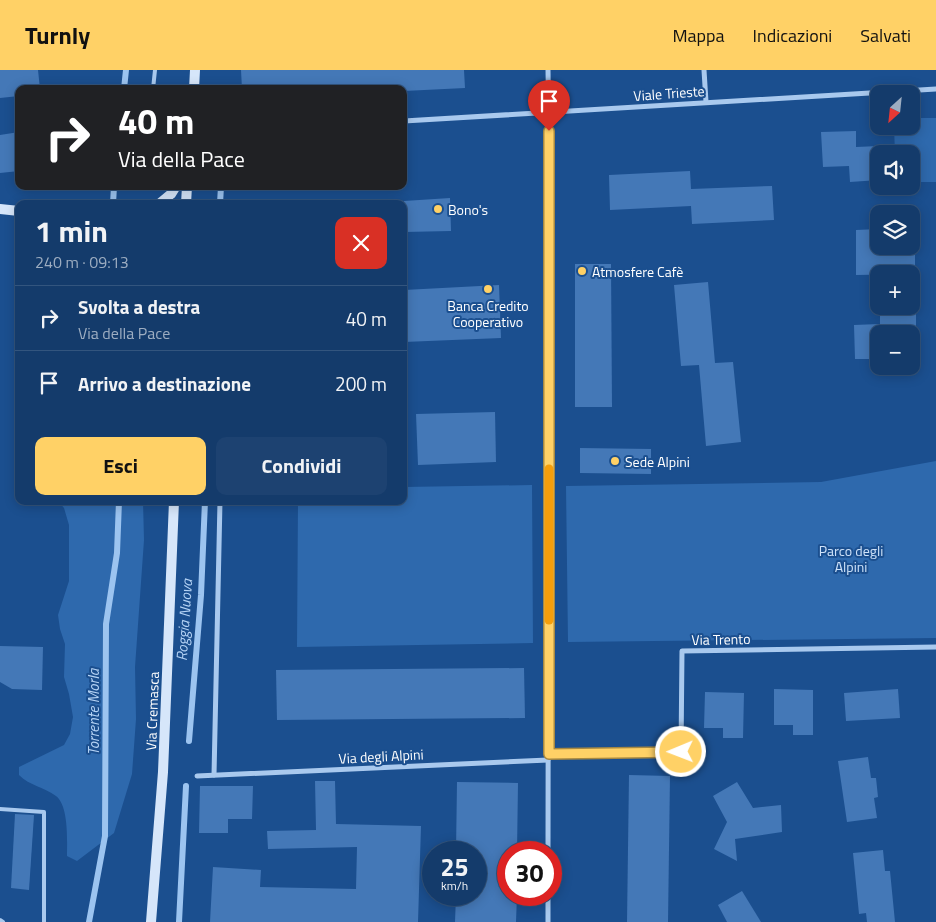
<!DOCTYPE html>
<html lang="it">
<head>
<meta charset="utf-8">
<style>
  :root { --surface:#143b6b; --page:#1d4271; --text:#f1f3f6; --muted:#9dadc1; --line:#33557e; --accent:#ffd166 }
  body { margin:0; font-family:"Titillium Web",sans-serif; background:var(--page); color:var(--text); height:100vh; display:flex; flex-direction:column; font-size:19px; white-space:nowrap }
  * { box-sizing:border-box; margin:0 }
  p { font-size:16px; color:var(--muted) }
  .icon { flex:none; width:28px; height:28px; fill:none; stroke:currentColor; stroke-width:2; stroke-linecap:round; stroke-linejoin:round }
  .map { position:relative; flex:1; overflow:hidden }
  .sheet { position:absolute; left:15px; top:130px; width:392px; height:305px; display:flex; flex-direction:column; background:var(--surface); border-radius:10px; box-shadow:0 2px 12px #0003,0 0 0 1px var(--line) }
  .sheet>* { flex:none }
  .hud { position:absolute; left:15px; top:15px; width:392px; height:105px; border-radius:10px; box-shadow:0 2px 12px #0003,0 0 0 1px var(--line); background:#202124; color:#fff; overflow:hidden }
  .needle { width:32px; rotate:207deg }
  .tools { position:absolute; left:870px; top:15px; display:grid; gap:10px }
  .tools a { display:grid; place-items:center; width:50px; height:50px; border-radius:10px; background:var(--surface); box-shadow:0 2px 12px #0003,0 0 0 1px var(--line); font-size:25px }
  .speed { position:absolute; left:422px; top:771px; display:flex; gap:10px; font-size:25px; font-weight:700; text-align:center }
  .speed>* { display:grid; place-content:center; width:65px; height:65px; border-radius:50%; background:var(--surface); box-shadow:0 2px 12px #0003,0 0 0 1px var(--line); line-height:1 }
  .speed small { font-size:12px; font-weight:400 }
  .speed .limit { border:8px solid #d22; background:#fff; color:#111 }
  .pin { position:absolute; display:grid; place-items:center; width:42px; height:42px; color:#fff; margin:-51px -21px; border-radius:50% 50% 50% 0; rotate:-45deg; box-shadow:0 0 5px #0007 }
  .pin .icon { rotate:45deg }
  .me { position:absolute; width:55px; margin:-28px; rotate:269deg; stroke-linejoin:round; filter:drop-shadow(0 0 4px #0008) }
  .turn { display:flex; align-items:center; gap:18px; height:105px; padding:0 20px; font-size:22px }
  .turn .icon { width:65px; height:65px; stroke-width:2.5 }
  .turn b { display:block; font-size:35px; line-height:42px }
  .round { display:grid; place-items:center; flex:none; width:52px; height:52px; border-radius:10px; background:var(--page) }
  .headline { display:flex; align-items:center; justify-content:space-between; height:85px; padding:0 20px }
  h1 { font-size:30px; font-weight:700; line-height:38px }
  .primary-button { display:flex; gap:10px; margin-top:auto; padding:10px 20px }
  .primary-button a { flex:1; height:58px; border-radius:10px; background:var(--accent); color:#111; font-size:20px; font-weight:700; line-height:58px; text-align:center }
  .primary-button a+a { background:var(--page); color:var(--text) }
  ul { padding:0; list-style:none }
  li { display:flex; align-items:center; gap:15px; height:65px; padding:0 20px; border-top:1px solid var(--line) }
  li div { flex:1 }
  li b { display:block; font-size:19px }
  li em { font-style:normal }
  header { display:flex; align-items:center; gap:30px; box-sizing:border-box; height:70px; padding:0 25px; background:var(--accent); color:#111 }
  header strong { font-size:24px }
  nav { display:flex; gap:28px; margin-inline-start:auto; font-size:18px }
  .map>svg:first-child { display:block }
</style>
</head>
<body>
<header>
<strong>Turnly</strong>
<nav><a>Mappa</a><a>Indicazioni</a><a>Salvati</a></nav>
</header>
<div class="map">
<svg width="936" height="852" viewBox="0 0 936 852">
  <rect width="100%" height="100%" fill="#1b4f8f"/>
  <g fill="#2e69ad">
    <polygon points="911,48 936,48 936,112 911,112 911,84 895,84 894,56 911,56"/>
    <polygon points="936,391 936,568 568,572 566,416 821,412"/>
    <polygon points="532,415 533,573 297,577 298,431 404,431 404,417"/>
    <path d="M 58,431 L 143,431 L 144,470 L 135,597 L 136,649 L 132,704 L 114,763 L 77,791 L 67,786 C 67,771 69,736 56,726 C 44,717 30,716 19,705 L 19,697 L 64,675 L 70,664 L 73,647 L 69,624 L 64,607 L 65,574 L 60,559 L 58,545 L 69,511 L 69,455 L 64,438 Z"/>
  </g>
  <g fill="none" stroke-linecap="round" stroke-linejoin="round">
    <g stroke="#9cc4f0" stroke-width="6">
      <polyline points="124,19 126,0"/>
      <polyline points="113,134 114,116"/>
      <polyline points="220,134 221,116"/>
      <polyline points="189,671 201,525 205,431"/>
      <polyline points="89,852 105,766 106,554 117,483 119,431"/>
      <polyline points="179,852 186,716"/>
    </g>
  </g>
  <g fill="#4478b7">
    <polygon points="0,0 38,0 40,19 19,19 19,26 0,28"/>
    <polygon points="241,0 464,0 465,18 404,21 404,19 242,19"/>
    <polygon points="856,61 856,77 879,76 879,110 850,112 849,96 823,97 821,62"/>
    <polygon points="19,62 19,101 0,103 0,65"/>
    <polygon points="690,101 691,119 772,116 774,150 692,154 691,136 610,140 609,105"/>
    <polygon points="450,128 451,161 404,162 404,131"/>
    <polygon points="879,159 879,176 915,176 915,204 856,205 856,160"/>
    <polygon points="575,194 611,194 612,337 575,337"/>
    <polygon points="708,212 715,293 733,292 741,372 706,376 699,295 681,296 674,215"/>
    <polygon points="499,215 501,268 404,272 404,220"/>
    <rect x="880" y="236" width="36" height="28"/>
    <polygon points="879,254 879,289 855,289 854,255"/>
    <polygon points="495,342 496,392 418,395 416,344"/>
    <polygon points="580,378 651,379 651,404 580,403"/>
    <polygon points="0,576 43,577 42,620 12,619 0,612"/>
    <polygon points="524,598 525,648 277,650 276,600"/>
    <polygon points="774,619 813,620 813,665 793,665 793,655 774,655"/>
    <polygon points="898,619 900,648 846,651 844,623"/>
    <polygon points="705,622 744,623 743,668 723,668 723,658 704,658"/>
    <polygon points="868,687 871,708 876,708 878,727 874,728 877,748 847,752 838,691"/>
    <polygon points="629,705 670,706 668,852 627,852"/>
    <polygon points="315,711 335,711 336,754 421,756 418,852 210,852 213,797 261,800 260,817 356,819 357,777 268,779 267,761 316,760"/>
    <polygon points="457,712 518,713 517,782 509,782 509,825 517,825 516,852 455,852 456,825 476,825 476,782 456,782"/>
    <polygon points="737,712 753,738 781,735 782,762 735,769 737,791 714,779 727,752 713,726"/>
    <polygon points="200,716 253,716 252,749 228,749 228,763 199,763"/>
    <polygon points="15,744 34,745 29,820 11,818"/>
    <polygon points="883,780 885,801 890,801 895,852 867,852 866,843 859,844 853,783"/>
    <polygon points="742,821 761,852 727,852 718,835"/>
  </g>
  <g fill="none" stroke-linecap="round" stroke-linejoin="round">
    <g stroke="#a9c9ee" stroke-width="4">
      <polyline points="153,19 155,0"/>
      <polyline points="0,739 44,742 44,852"/>
      <polyline points="0,850 3,852"/>
    </g>
    <g stroke="#a9c9ee" stroke-width="5">
      <polyline points="548,0 549,61 548,782"/>
      <polyline points="704,0 706,32"/>
      <polyline points="404,51 936,19"/>
      <polyline points="549,684 681,682 682,581 936,577"/>
      <polyline points="214,705 220,431"/>
      <polyline points="197,706 548,690"/>
      <polyline points="548,852 548,825"/>
    </g>
    <g stroke="#d6e6fa" stroke-width="10">
      <polyline points="194,19 195,0"/>
      <polyline points="159,134 171,124 176,116"/>
      <polyline points="186,134 187,116"/>
      <polyline points="0,139 19,141"/>
      <polyline points="151,852 163,702 174,431"/>
    </g>
  </g>
  <g fill="none" stroke-linecap="round" stroke-linejoin="round">
    <g stroke="#a68842" stroke-width="12">
      <polyline id="route" points="549,61 549,684 681,682"/>
    </g>
    <use href="#route" stroke="#ffd166" stroke-width="9"/>
    <polyline stroke="#f59e0b" stroke-width="9" points="549,550 549,399"/>
  </g>
  <g fill="#ffd166" stroke="#1b4f8f" stroke-width="2">
    <circle cx="438" cy="139" r="5"/>
    <circle cx="582" cy="201" r="5"/>
    <circle cx="488" cy="219" r="5"/>
    <circle cx="615" cy="391" r="5"/>
  </g>
  <g text-anchor="middle" dominant-baseline="central" stroke-width="4" stroke-linejoin="round" paint-order="stroke">
    <g font-size="14" fill="#fff" stroke="#1b4f8f">
      <text transform="translate(669 23) rotate(-4)">Viale Trieste</text>
      <text transform="translate(721 569) rotate(-1)">Via Trento</text>
      <text transform="translate(152 641) rotate(-88)">Via Cremasca</text>
      <text transform="translate(381 686) rotate(-3)">Via degli Alpini</text>
    </g>
    <g font-size="14" fill="#fff" stroke="#1b4f8f" text-anchor="start">
      <text x="448" y="139">Bono's</text>
      <text x="592" y="201">Atmosfere Cafè</text>
      <text x="488" y="235" text-anchor="middle">Banca Credito<tspan x="488" dy="16">Cooperativo</tspan></text>
      <text x="625" y="391">Sede Alpini</text>
    </g>
    <g font-size="14" fill="#cfe3fa" stroke="#1b4f8f">
      <text x="851" y="480">Parco degli<tspan x="851" dy="16">Alpini</tspan></text>
    </g>
    <g font-size="15" font-style="italic" fill="#b5d3f5" stroke="#1b4f8f">
      <text transform="translate(184 550) rotate(-86)">Roggia Nuova</text>
      <text transform="translate(93 642) rotate(-90)">Torrente Morla</text>
    </g>
  </g>
</svg>
<div class="tools">
<a><svg class="needle" viewBox="-14 -14 28 28"><path d="M0-13l5 13h-10z" fill="#e53935"/><path d="M0 13l5-13h-10z" fill="#9dadc1"/></svg></a>
<a><svg class="icon" aria-label="sound" viewBox="0 0 24 24"><path d="M4 9h4l5-4v14l-5-4H4zM17 9q2 3 0 6"/></svg></a>
<a><svg class="icon" aria-label="layers" viewBox="0 0 24 24"><path d="M12 4l9 5-9 5-9-5zM3 14l9 5 9-5"/></svg></a>
<a>+</a>
<a>−</a>
</div>
<div class="speed"><div>25<small>km/h</small></div><div class="limit">30</div></div>
<div class="pin" style="left:549px;top:61px;background:#d93025"><svg class="icon" aria-label="arrive" viewBox="0 0 24 24"><path d="M6 21V4h12l-3 4 3 4H6"/></svg></div>
<svg class="me" style="left:681px;top:682px" viewBox="-20 -20 40 40"><circle r="17" fill="#ffd166" stroke="#fff" stroke-width="3"/><path d="M0-11L8 9 0 5-8 9z" fill="#fff"/></svg>
<div class="hud">
<div class="turn"><svg class="icon" aria-label="right" viewBox="0 0 24 24"><path d="M7 20v-9h11M14 6l5 5-5 5"/></svg><div><b>40 m</b>Via della Pace</div></div>
</div>
<section class="sheet">
<div class="headline"><div><h1>1 min</h1><p>240 m · 09:13</p></div><a class="round" style="background:#d93025;color:#fff"><svg class="icon" aria-label="close" viewBox="0 0 24 24"><path d="M6 6l12 12M18 6L6 18"/></svg></a></div>
<ul>
<li><svg class="icon" aria-label="right" viewBox="0 0 24 24"><path d="M7 20v-9h11M14 6l5 5-5 5"/></svg><div><b>Svolta a destra</b><p>Via della Pace</p></div><em>40 m</em></li>
<li><svg class="icon" aria-label="arrive" viewBox="0 0 24 24"><path d="M6 21V4h12l-3 4 3 4H6"/></svg><div><b>Arrivo a destinazione</b></div><em>200 m</em></li>
</ul>
<div class="primary-button"><a>Esci</a><a>Condividi</a></div>
</section>
</div>
</body>
</html>
